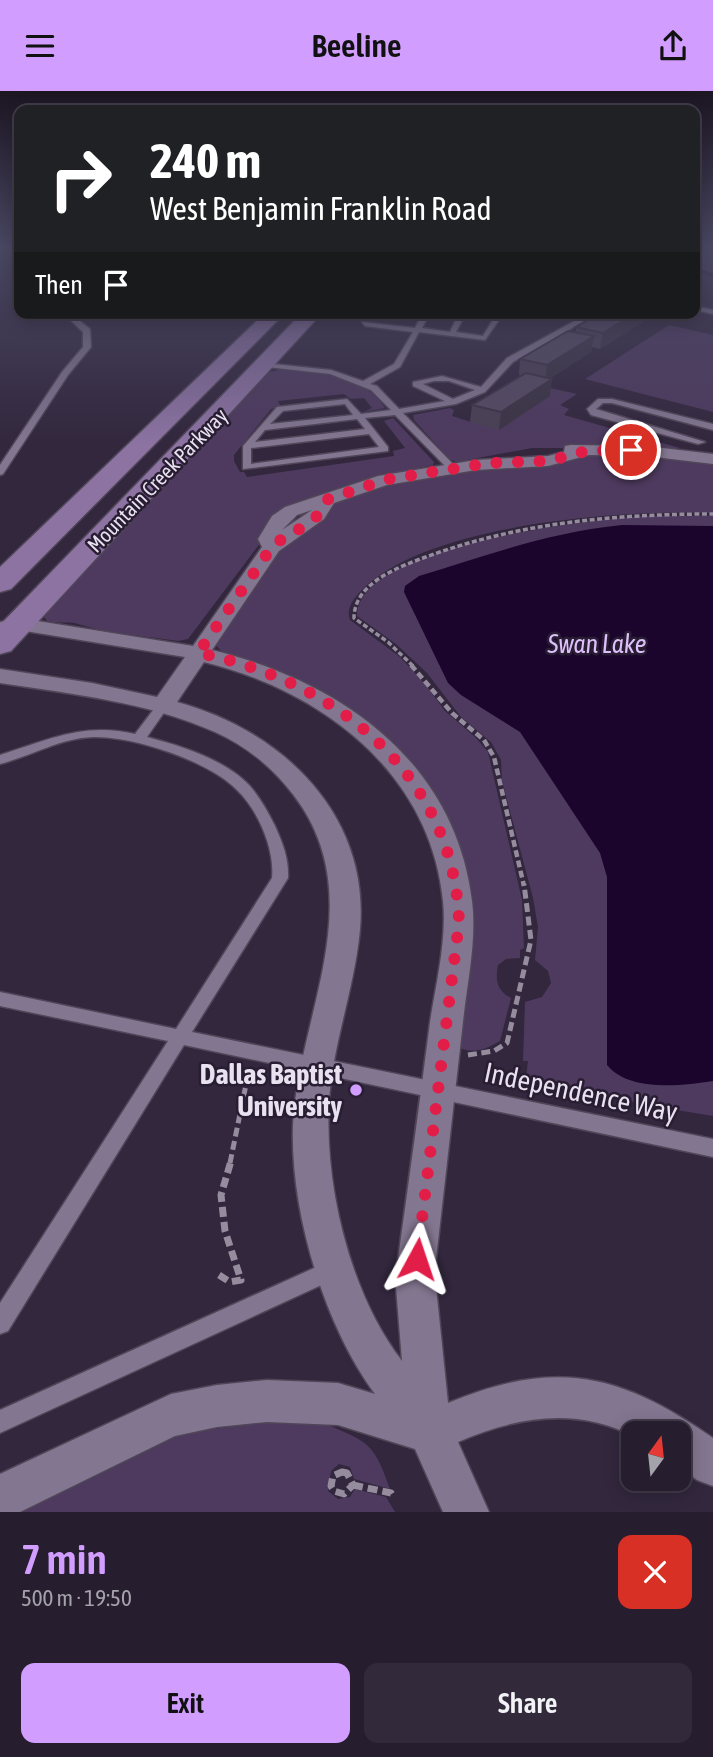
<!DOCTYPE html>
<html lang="en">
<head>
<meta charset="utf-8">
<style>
  :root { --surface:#261d2e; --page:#322a3a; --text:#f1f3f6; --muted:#a4a2aa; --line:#423b4a; --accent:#d19dfe }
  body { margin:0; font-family:"Asap Condensed",sans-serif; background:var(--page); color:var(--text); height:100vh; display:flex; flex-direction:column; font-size:26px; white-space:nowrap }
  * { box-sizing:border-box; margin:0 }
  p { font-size:23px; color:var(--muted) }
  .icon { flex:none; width:38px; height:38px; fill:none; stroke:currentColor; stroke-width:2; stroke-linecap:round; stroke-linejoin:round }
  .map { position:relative; height:1421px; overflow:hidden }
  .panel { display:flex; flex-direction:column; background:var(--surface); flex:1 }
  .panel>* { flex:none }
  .guide { position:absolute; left:14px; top:14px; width:686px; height:214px; border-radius:14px; box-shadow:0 4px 18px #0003,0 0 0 2px var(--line); background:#202124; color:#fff; overflow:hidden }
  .needle { width:46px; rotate:15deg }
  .controls { position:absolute; left:621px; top:1330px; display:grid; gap:14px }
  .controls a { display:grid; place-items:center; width:70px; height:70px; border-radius:14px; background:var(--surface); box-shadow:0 4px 18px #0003,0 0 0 2px var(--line); font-size:35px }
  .pin { position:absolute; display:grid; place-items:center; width:60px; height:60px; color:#fff; margin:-30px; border:4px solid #fff; border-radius:50%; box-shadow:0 2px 7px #0007 }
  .me { position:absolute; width:77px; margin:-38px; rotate:5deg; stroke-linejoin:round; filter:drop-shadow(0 0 5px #0008) }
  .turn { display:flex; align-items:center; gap:24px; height:147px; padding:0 21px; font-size:32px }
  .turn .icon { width:91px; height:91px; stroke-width:2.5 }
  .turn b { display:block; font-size:49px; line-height:60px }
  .then { display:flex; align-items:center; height:66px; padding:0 21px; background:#0003; gap:14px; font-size:26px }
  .round { display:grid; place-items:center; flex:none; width:74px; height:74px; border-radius:14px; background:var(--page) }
  .overview { display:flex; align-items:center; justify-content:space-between; height:119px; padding:0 21px }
  h1 { font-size:42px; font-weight:600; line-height:52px; color:var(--accent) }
  .primary-button { display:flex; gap:14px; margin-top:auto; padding:14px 21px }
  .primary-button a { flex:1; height:80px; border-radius:14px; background:var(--accent); color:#111; font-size:28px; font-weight:600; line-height:80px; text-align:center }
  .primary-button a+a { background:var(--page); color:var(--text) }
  header { display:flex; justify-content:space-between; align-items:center; height:91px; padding:0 21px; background:var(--accent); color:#111; font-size:32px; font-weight:600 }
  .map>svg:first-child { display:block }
</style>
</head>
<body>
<header><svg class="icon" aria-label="menu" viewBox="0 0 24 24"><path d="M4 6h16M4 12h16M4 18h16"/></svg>Beeline<svg class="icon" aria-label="share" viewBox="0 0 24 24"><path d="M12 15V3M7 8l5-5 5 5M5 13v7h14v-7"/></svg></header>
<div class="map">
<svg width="713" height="1421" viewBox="0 0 713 1421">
  <rect width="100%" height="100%" fill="#32273d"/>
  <g fill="#4e3a5f">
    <polygon points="695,155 713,155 713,184 695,178"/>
    <polygon points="669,234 713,244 713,321 585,288"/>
    <path d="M 285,278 C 319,281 366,285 385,317 L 363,321 L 372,317 L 364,307 L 351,308 L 344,303 L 278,310 L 281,316 L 271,318 L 234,364 L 234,370 L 240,381 L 244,381 L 247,386 L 394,365 L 393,360 L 405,357 L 384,330 L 393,327 L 434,371 L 433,374 L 369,388 L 321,405 L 264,447 L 188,548 L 178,550 C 145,545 105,542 78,533 C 72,530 58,533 47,530 L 43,524 L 149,401 L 268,281 Z"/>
    <polygon points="515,289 577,303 560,314 569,318 564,324 680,357 532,357 456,371 449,368 414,329 413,324 450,317 454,319 452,325 471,331"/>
    <path d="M 621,362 L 713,372 L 713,422 C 622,419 432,432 364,497 C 356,505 345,516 350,529 L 400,566 L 425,593 L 445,620 L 476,647 L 488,661 L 522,809 L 524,857 L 520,859 L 520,867 L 506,868 L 498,874 C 495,889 497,900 511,907 L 500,950 C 484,959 473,964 455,955 L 469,825 L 433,705 L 402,662 L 348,615 L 297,587 L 221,560 L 214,552 L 280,455 L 334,412 L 394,391 L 576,364 Z"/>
    <path d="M 647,425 L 713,425 L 713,1025 L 652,1015 L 526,987 L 528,970 L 523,970 L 525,911 L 542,906 L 551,892 L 548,880 L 535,869 L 538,836 L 533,807 L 502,690 L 501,669 L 491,651 L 461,626 L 427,582 L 396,553 L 357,525 C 357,454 594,428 647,425 Z"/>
    <path d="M 319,1330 C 365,1351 373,1347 390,1398 L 354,1388 L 350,1376 L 339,1373 L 331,1380 L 328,1400 L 338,1408 L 350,1406 L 355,1398 L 386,1406 L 395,1421 L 3,1421 C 37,1403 72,1379 108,1365 C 177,1339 246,1331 319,1330 Z"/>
  </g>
  <path fill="#1c052d" d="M 622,434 L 713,435 L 713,990 C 681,995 629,1001 607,974 L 607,786 L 600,762 L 520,641 L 461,604 L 448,592 L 404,501 L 405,495 L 419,485 C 487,464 551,441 622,434 Z"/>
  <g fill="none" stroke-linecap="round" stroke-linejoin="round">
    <polyline stroke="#1c052d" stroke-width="3.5" points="695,178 713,184"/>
    <g stroke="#504658" stroke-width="3">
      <g id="service">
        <polygon points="695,215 713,219 713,223 695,219"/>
        <polygon points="63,222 70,222 90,238 91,256 68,284 3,383 0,384 0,374 62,281 83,256 83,241"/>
        <path d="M 423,222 L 430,222 L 422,237 L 450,241 L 459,222 L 466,222 L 456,241 L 483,245 L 497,222 L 504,222 L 485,249 L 419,241 L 400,276 L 370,293 L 377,295 L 399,318 L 445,310 L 413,295 L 413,291 L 442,285 L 481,296 L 507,267 L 589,222 L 598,222 L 513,271 L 485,301 L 456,313 L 403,322 L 455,375 L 455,379 L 449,379 L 395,324 L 365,327 L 388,356 L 388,360 L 243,378 L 243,355 L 277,316 L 347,308 L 361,323 L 391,319 L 371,299 L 330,283 L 267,276 L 263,274 L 264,272 L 331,279 L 363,290 L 394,273 L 413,241 L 365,235 L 362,231 L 415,237 ZM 434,290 L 449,290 L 475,299 L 453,308 L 423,293 ZM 345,313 L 353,324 L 270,333 L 283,320 ZM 357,328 L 365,338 L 255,351 L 265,339 ZM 369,343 L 379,356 L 251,373 L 251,357 Z"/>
        <polygon points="598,308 612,308 713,333 713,339 612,312 603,312 596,318 705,351 698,353 591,324 587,318"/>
        <path d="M 164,609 L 170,613 L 147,646 C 181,655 224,668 249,694 C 260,706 268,721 275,735 C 283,753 289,768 288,787 L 192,941 L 713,1048 L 713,1066 L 184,954 L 8,1240 L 0,1243 L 0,1212 L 168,950 L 0,915 L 0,901 L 176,938 L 272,787 C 275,758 258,719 237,699 C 209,670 133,645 93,646 C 61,647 31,665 0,673 L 0,664 C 48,649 84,631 135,643 L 160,610 Z"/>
        <polygon points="334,1168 341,1171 344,1178 341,1185 0,1342 0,1319"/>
      </g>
    </g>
    <g stroke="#504658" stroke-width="3">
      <path id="minor" d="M 571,354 L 646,355 L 713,363 L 713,373 L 646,365 L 589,364 L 548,375 L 476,379 L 387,394 L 334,412 L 324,428 L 279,460 L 212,559 C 340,590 455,670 472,810 C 477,850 467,892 463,931 C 454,1010 445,1089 436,1168 L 436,1196 L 448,1312 C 556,1267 620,1282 713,1347 L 713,1395 L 697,1389 L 679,1375 L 679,1342 L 634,1342 L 634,1346 C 577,1315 515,1326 458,1351 L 489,1421 L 443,1421 L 415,1358 L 338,1334 L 267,1331 L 217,1336 L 175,1345 L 20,1421 L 0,1421 L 0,1383 L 171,1303 L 217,1294 L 267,1289 L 338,1292 L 375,1303 C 324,1234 290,1120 293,1034 C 298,927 367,817 302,716 C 281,684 251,657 215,641 C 147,611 73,603 0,592 L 0,578 L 92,592 L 157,606 L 185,566 L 19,539 L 0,543 L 0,531 L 19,527 L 193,555 L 262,456 L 258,448 L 272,425 L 285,416 L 378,385 L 476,369 L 548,365 L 564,361 L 565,355 ZM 312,419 L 282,439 L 297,424 ZM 204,571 C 322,600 430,681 443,810 C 447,849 436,892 430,931 C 420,1010 409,1089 398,1168 L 396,1196 L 402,1270 C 350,1203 324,1094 329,1010 C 333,951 355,896 360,838 C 370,723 281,639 177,611 Z"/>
    </g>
    <g stroke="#504658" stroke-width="3">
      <g id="secondary">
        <polygon points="265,222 285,222 11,498 0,501 0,476"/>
        <polygon points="302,222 322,222 11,560 0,563 0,534"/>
      </g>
    </g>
    <path stroke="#958c9e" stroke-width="3.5" stroke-dasharray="5 2.5" stroke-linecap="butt" d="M 413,575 L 388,551 L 354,527 C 354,493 396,477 423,467 C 517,432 613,423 713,423"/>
    <polyline stroke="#958c9e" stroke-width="4.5" stroke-dasharray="7 3.5" stroke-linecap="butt" points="411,574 452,622 484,649 494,666 524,795"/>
    <g stroke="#958c9e" stroke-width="5" stroke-dasharray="9 4.5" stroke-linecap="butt">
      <polyline points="468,964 494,960 507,952 531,849 524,793"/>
      <polyline points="230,1072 249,979"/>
    </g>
    <g stroke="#958c9e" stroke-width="7" stroke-dasharray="10 5" stroke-linecap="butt">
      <polyline points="219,1184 230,1191 241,1189 225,1140 221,1104 231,1070"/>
      <polygon points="342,1381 347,1382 353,1394 344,1403 334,1400 331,1395 333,1385"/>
      <polyline points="353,1394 391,1402 394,1407"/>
    </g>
    <use href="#service" fill="#837690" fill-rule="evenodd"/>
    <use href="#minor" fill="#837690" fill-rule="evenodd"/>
    <use href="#secondary" fill="#8c73a2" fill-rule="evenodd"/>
  </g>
  <g fill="#4a4054">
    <polygon points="372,222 404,222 400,229 372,226"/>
    <polygon points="600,222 644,222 643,231 600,258 592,256 591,261 550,287 550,305 499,339 470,331 472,314 521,285 519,284 520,268 576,241 576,236"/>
  </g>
  <g fill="#3c3445">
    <polygon points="635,222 644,222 643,231 600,258 603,242"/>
    <polygon points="594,245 591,261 545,291 547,274"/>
    <polygon points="552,288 550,305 499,339 501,321"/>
  </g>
  <g fill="#564a62" stroke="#3c3445" stroke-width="2">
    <polygon points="600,222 635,222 603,242 576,236"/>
    <polygon points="568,240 594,245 547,274 520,268"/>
    <polygon points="526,282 552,288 501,321 472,314"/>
  </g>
  <linearGradient id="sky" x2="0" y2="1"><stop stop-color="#1c1522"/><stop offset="0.44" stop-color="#494762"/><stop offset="1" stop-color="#494762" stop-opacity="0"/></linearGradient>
  <rect width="713" height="354" fill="url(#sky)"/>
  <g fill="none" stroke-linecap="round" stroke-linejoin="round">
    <path stroke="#e11d48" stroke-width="12" stroke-dasharray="0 21.6" d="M 417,1168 L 459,831 C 454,683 335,589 198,562 L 272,456 C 288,440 320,434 326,409 L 384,389 L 426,382 L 490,372 L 548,370 L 586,360 L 631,359"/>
  </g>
  <circle fill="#d19dfe" stroke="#281d32" stroke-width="2.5" cx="356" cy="999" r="7"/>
  <g text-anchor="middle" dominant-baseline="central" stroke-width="5" stroke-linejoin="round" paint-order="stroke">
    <g font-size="21" fill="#e8e1ef" stroke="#281d32">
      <text transform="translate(157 389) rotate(-46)">Mountain Creek Parkway</text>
    </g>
    <g font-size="26" font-style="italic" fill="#ddbffa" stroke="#281d32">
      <text x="597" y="553">Swan Lake</text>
    </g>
    <g font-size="28" font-weight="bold" fill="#e8e1ef" stroke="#281d32" text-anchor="end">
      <text x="342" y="983">Dallas Baptist<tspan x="342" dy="32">University</tspan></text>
    </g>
    <g font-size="28" fill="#e8e1ef" stroke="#281d32">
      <text transform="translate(581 1001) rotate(12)">Independence Way</text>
    </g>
  </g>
</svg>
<div class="controls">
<a><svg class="needle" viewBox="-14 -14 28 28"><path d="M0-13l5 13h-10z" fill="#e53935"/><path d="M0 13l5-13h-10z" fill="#a4a2aa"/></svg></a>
</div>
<div class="pin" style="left:631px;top:359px;background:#d93025"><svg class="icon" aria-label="arrive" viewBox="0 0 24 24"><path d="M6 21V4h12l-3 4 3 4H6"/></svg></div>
<svg class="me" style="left:417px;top:1168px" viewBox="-20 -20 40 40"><path d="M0-17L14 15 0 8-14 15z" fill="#e11d48" stroke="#fff" stroke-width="4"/></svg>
<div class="guide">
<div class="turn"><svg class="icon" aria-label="right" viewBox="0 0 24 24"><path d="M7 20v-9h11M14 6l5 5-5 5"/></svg><div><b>240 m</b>West Benjamin Franklin Road</div></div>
<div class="then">Then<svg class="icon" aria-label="arrive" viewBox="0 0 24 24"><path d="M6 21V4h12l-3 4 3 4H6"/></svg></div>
</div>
</div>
<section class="panel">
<div class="overview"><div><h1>7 min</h1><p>500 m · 19:50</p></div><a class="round" style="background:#d93025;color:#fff"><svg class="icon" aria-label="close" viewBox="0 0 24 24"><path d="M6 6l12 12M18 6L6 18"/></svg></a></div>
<div class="primary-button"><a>Exit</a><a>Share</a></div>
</section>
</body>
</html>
